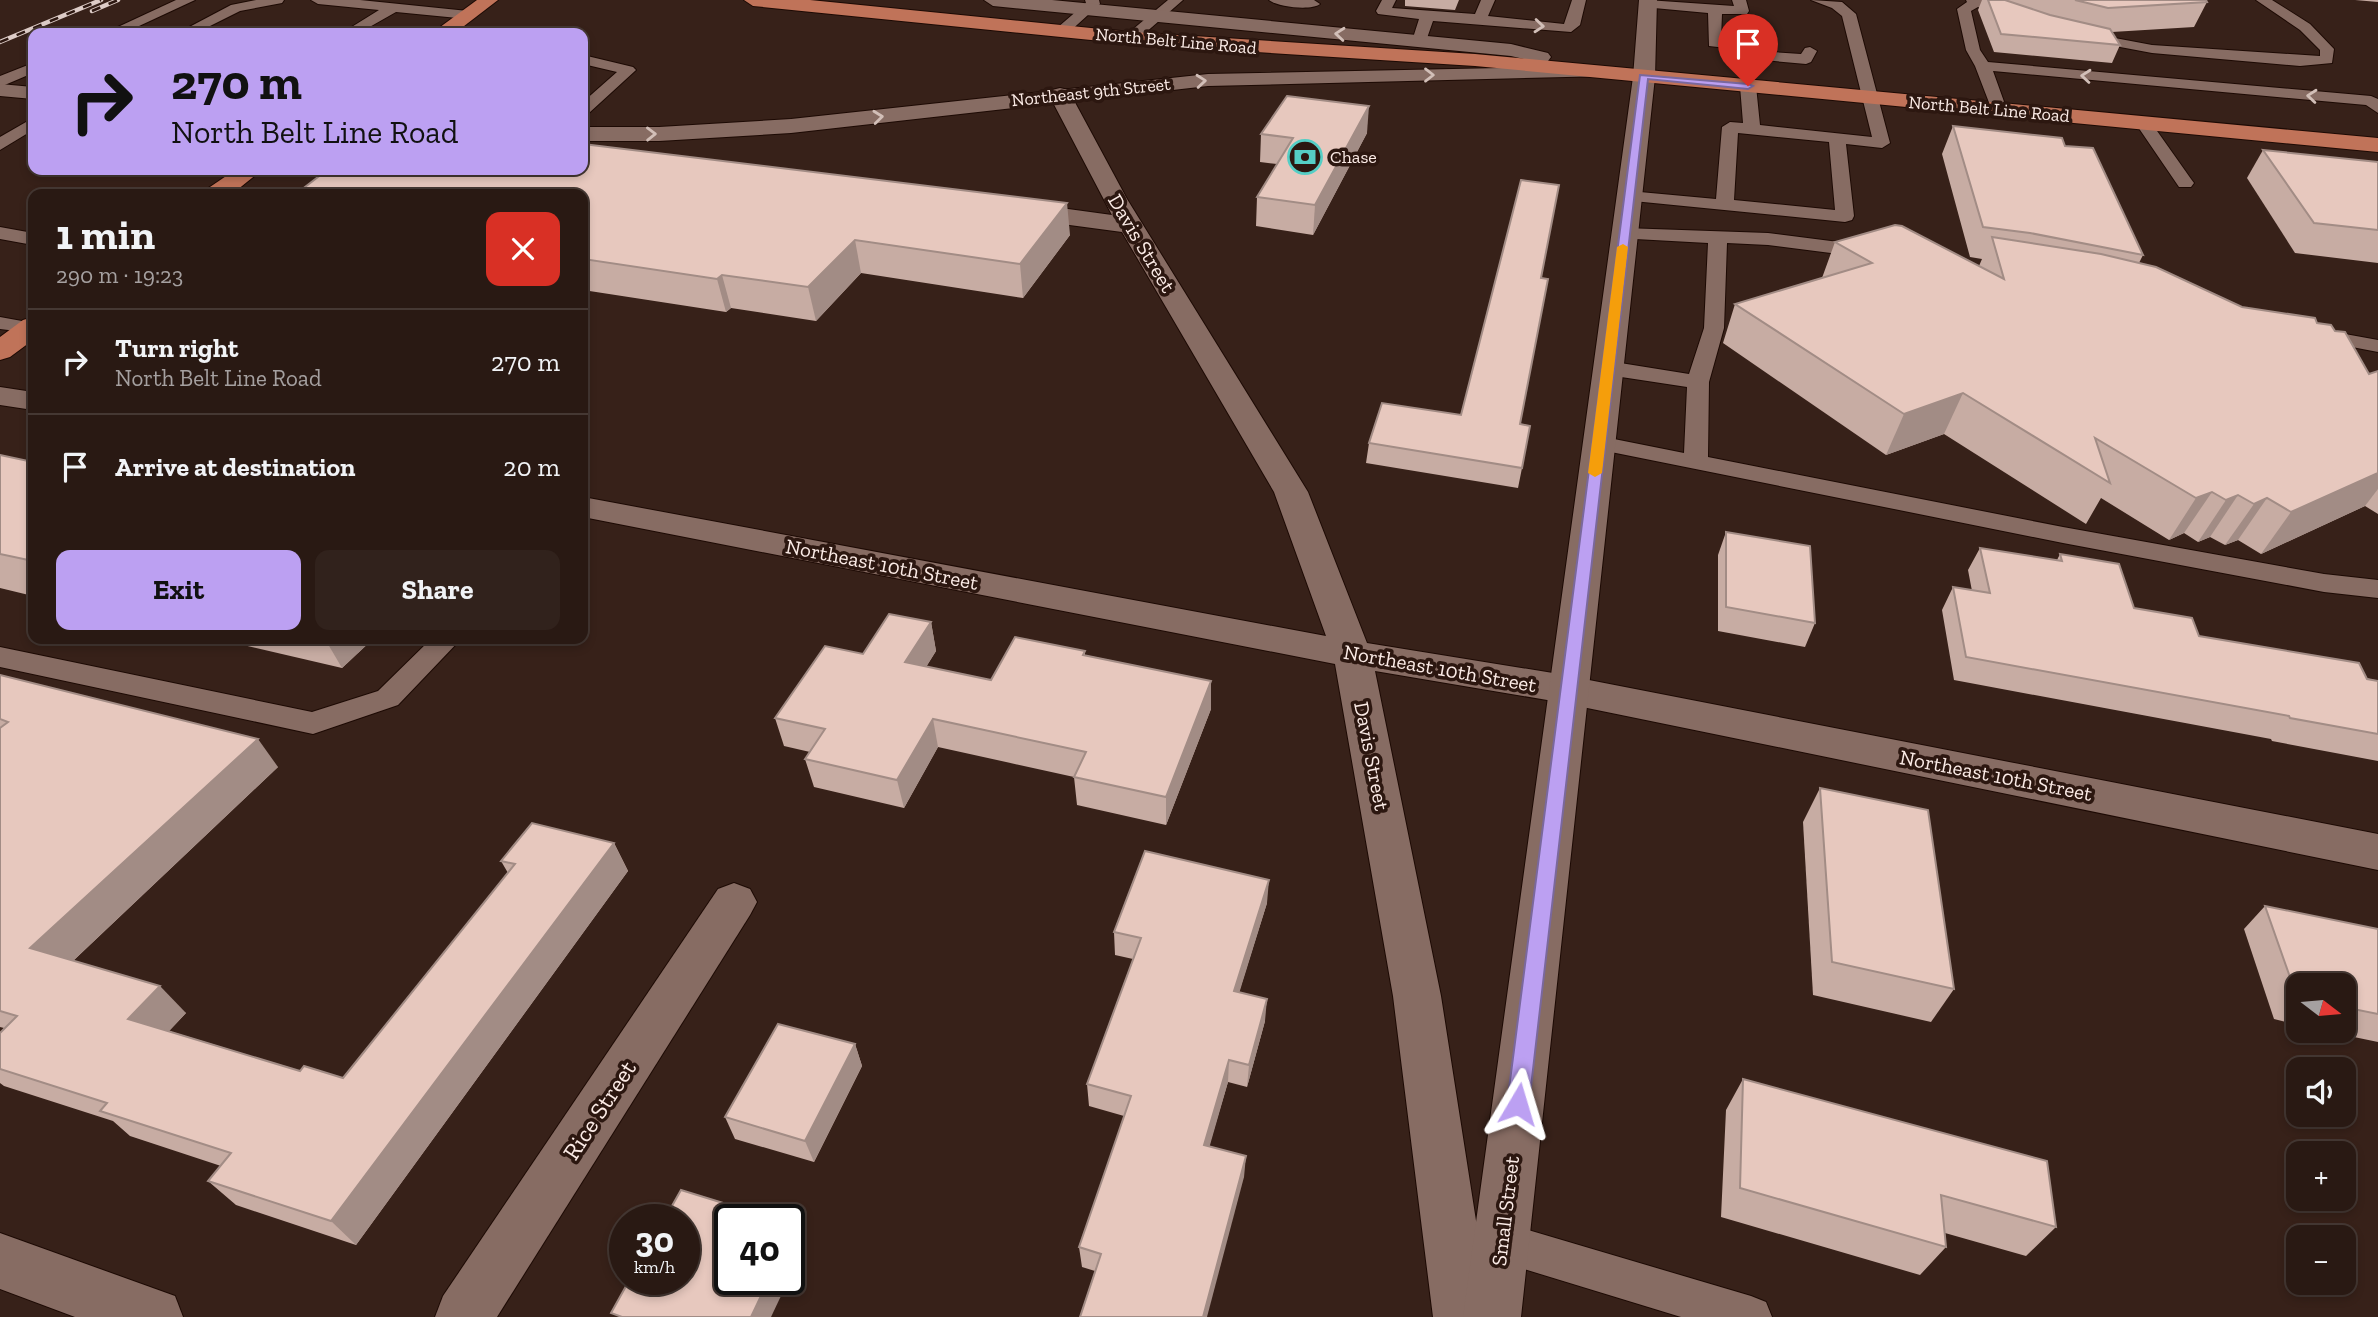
<!DOCTYPE html>
<html lang="en">
<head>
<meta charset="utf-8">
<style>
  :root { --surface:#291913; --page:#31221c; --text:#f1f3f6; --muted:#a5a0a0; --line:#453833; --accent:#bca0f2 }
  body { margin:0; font-family:"Zilla Slab",serif; background:var(--page); color:var(--text); height:100vh; display:flex; flex-direction:column; font-size:26px; white-space:nowrap }
  * { box-sizing:border-box; margin:0 }
  p { font-size:23px; color:var(--muted) }
  .icon { flex:none; width:38px; height:38px; fill:none; stroke:currentColor; stroke-width:2; stroke-linecap:round; stroke-linejoin:round }
  .map { position:relative; flex:1; overflow:hidden }
  .panel { position:absolute; left:28px; top:189px; width:560px; height:455px; display:flex; flex-direction:column; background:var(--surface); border-radius:14px; box-shadow:0 4px 10px #0003,0 0 0 2px var(--line) }
  .panel>* { flex:none }
  .guide { position:absolute; left:28px; top:28px; width:560px; height:147px; border-radius:14px; box-shadow:0 4px 10px #0003,0 0 0 2px var(--line); background:#bca0f2; color:#111; overflow:hidden }
  .needle { width:46px; rotate:106deg }
  .controls { position:absolute; left:2286px; top:973px; display:grid; gap:14px }
  .controls a { display:grid; place-items:center; width:70px; height:70px; border-radius:14px; background:var(--surface); box-shadow:0 4px 10px #0003,0 0 0 2px var(--line); font-size:35px }
  .speed { position:absolute; left:609px; top:1204px; display:flex; gap:14px; font-size:35px; font-weight:700; text-align:center }
  .speed>* { display:grid; place-content:center; width:91px; height:91px; border-radius:50%; background:var(--surface); box-shadow:0 4px 10px #0003,0 0 0 2px var(--line); line-height:1 }
  .speed small { font-size:18px; font-weight:400 }
  .speed .limit { border:4px solid #111; border-radius:10px; background:#fff; color:#111 }
  .pin { position:absolute; display:grid; place-items:center; width:60px; height:60px; color:#fff; margin:-72px -30px; border-radius:50% 50% 50% 0; rotate:-45deg; box-shadow:0 0 7px #0007 }
  .pin .icon { rotate:45deg }
  .me { position:absolute; width:77px; margin:-38px; rotate:7deg; stroke-linejoin:round; filter:drop-shadow(0 0 5px #0008) }
  .turn { display:flex; align-items:center; gap:24px; height:147px; padding:0 28px; font-size:32px }
  .turn .icon { width:91px; height:91px; stroke-width:2.5 }
  .turn b { display:block; font-size:49px; line-height:60px }
  .round { display:grid; place-items:center; flex:none; width:74px; height:74px; border-radius:14px; background:var(--page) }
  .headline { display:flex; align-items:center; justify-content:space-between; height:119px; padding:0 28px }
  h1 { font-size:42px; font-weight:700; line-height:52px }
  .button { display:flex; gap:14px; margin-top:auto; padding:14px 28px }
  .button a { flex:1; height:80px; border-radius:14px; background:var(--accent); color:#111; font-size:28px; font-weight:700; line-height:80px; text-align:center }
  .button a+a { background:var(--page); color:var(--text) }
  ul { padding:0; list-style:none }
  li { display:flex; align-items:center; gap:21px; height:105px; padding:0 28px; border-top:2px solid var(--line) }
  li div { flex:1 }
  li b { display:block; font-size:26px }
  li em { font-style:normal }
  .map>svg:first-child { display:block }
</style>
</head>
<body>
<div class="map">
<svg width="2378" height="1317" viewBox="0 0 2378 1317">
  <rect width="100%" height="100%" fill="#372119"/>
  <g fill="none" stroke-linecap="round" stroke-linejoin="round">
    <g stroke="#1d0a04" stroke-width="2">
      <g id="lane">
        <polygon points="176,0 195,0 124,33 105,33"/>
        <polygon points="256,0 284,0 282,3 240,11 196,33 178,33 231,5"/>
        <polygon points="311,0 360,0 468,11 475,15 468,19 396,12 359,33 342,33 379,10 318,4"/>
        <polygon points="1085,0 1099,0 1100,4 1067,34 1057,34 1055,31 1057,28 1086,3"/>
        <polygon points="1168,0 1183,0 1136,41 1126,41 1124,38 1126,35"/>
        <path d="M 1269,0 L 1314,0 L 1320,4 C 1311,11 1278,7 1269,0 Z"/>
        <polygon points="1382,0 1396,0 1392,8 1475,14 1481,0 1495,0 1488,16 1564,24 1572,0 1586,0 1580,25 1571,32 1433,21 1426,41 1419,45 1412,41 1419,19 1378,14 1376,11"/>
        <polygon points="1647,0 1734,6 1732,0 1746,0 1749,11 1747,14 1722,14 1721,39 1732,40 1732,33 1739,29 1746,33 1746,42 1763,44 1765,47 1758,51 1801,54 1805,48 1810,47 1817,51 1811,62 1806,64 1741,58 1735,49 1709,46 1708,13 1643,7 1641,4"/>
        <path d="M 1811,0 L 1842,2 L 1856,14 L 1890,143 L 1882,148 L 1846,144 L 1854,216 L 1852,220 L 1845,222 L 1623,200 L 1620,196 L 1629,191 L 1716,199 L 1722,127 L 1730,122 L 1743,123 L 1740,86 L 1742,83 L 1748,81 L 1756,86 L 1760,125 L 1872,137 L 1842,16 L 1832,8 ZM 1738,133 L 1829,142 L 1835,210 L 1734,200 Z"/>
        <polygon points="1966,0 1985,0 2021,18 2014,22 1978,7 1971,11 1980,50 1988,62 2371,96 2378,99 2378,113 2366,105 1993,71 2007,110 1999,115 1993,113 1975,66 1966,50 1957,9 1967,2"/>
        <polygon points="2256,0 2272,0 2310,24 2334,49 2332,63 2300,66 2152,53 2083,40 2076,36 2083,32 2152,45 2320,56 2320,50 2300,30"/>
        <polygon points="583,55 633,67 636,70 589,113 583,115 583,102 617,72 583,64"/>
        <polygon points="33,63 33,73 0,87 0,76"/>
        <polygon points="33,118 33,130 0,150 0,137"/>
        <polygon points="2144,119 2150,121 2191,179 2194,183 2191,187 2179,187 2136,124"/>
        <polygon points="0,227 33,233 33,245 0,239"/>
        <polygon points="1624,228 1768,233 1870,246 1880,252 1870,258 1768,245 1727,243 1724,328 1709,382 1708,457 2063,527 2324,574 2378,580 2378,598 2324,592 2063,543 1591,448 1587,443 1591,438 1599,436 1684,453 1687,387 1608,375 1600,373 1597,368 1600,363 1608,361 1689,374 1704,328 1708,243 1617,238 1615,234"/>
        <polygon points="0,317 33,323 33,333 0,329"/>
        <polygon points="2312,328 2378,340 2378,352 2305,338 2302,334 2305,330"/>
        <polygon points="431,639 461,639 398,705 313,734 0,667 0,647 312,712 378,691"/>
        <polygon points="1501,1222 1751,1296 1766,1302 1772,1317 1681,1317 1501,1262 1487,1256 1481,1242 1487,1228"/>
      </g>
    </g>
    <g stroke="#1d0a04" stroke-width="2">
      <g id="street">
        <polygon points="1060,88 1068,90 1071,95 1127,199 1308,492 1367,643 1553,673 2378,834 2378,870 1553,701 1375,671 1441,996 1491,1317 1433,1317 1393,996 1335,664 583,517 583,497 1326,636 1274,492 1122,232 1017,218 1008,215 1004,210 1008,205 1017,202 1112,215 1049,95 1052,90"/>
        <polygon points="0,387 33,392 33,410 0,405"/>
        <polygon points="734,883 750,889 757,902 750,915 497,1317 435,1317 443,1296 718,889"/>
        <polygon points="0,1233 175,1296 183,1317 75,1317 0,1289"/>
      </g>
    </g>
    <g stroke="#1d0a04" stroke-width="2">
      <g id="secondary">
        <polygon points="984,0 1052,0 1511,44 1548,53 1551,57 1548,61 1541,63 1511,56 993,6"/>
        <polygon points="1639,0 1657,0 1655,77 1521,1317 1463,1317 1633,77"/>
        <polygon points="1601,66 1608,68 1612,72 1608,76 1208,86 791,133 659,141 583,141 583,127 659,127 791,119 1208,74"/>
        <polygon points="0,84 33,87 33,99 0,96"/>
      </g>
    </g>
    <g stroke="#1d0a04" stroke-width="2">
      <g id="primary">
        <polygon points="477,0 498,0 455,33 432,33"/>
        <polygon points="744,0 810,0 1131,32 1475,54 2378,138 2378,152 1475,66 1131,44 753,6"/>
        <polygon points="235,170 262,170 232,194 204,194 207,189"/>
        <polygon points="33,317 33,340 10,357 0,360 0,337 23,320"/>
      </g>
    </g>
    <use href="#lane" fill="#876c63" fill-rule="evenodd"/>
    <use href="#street" fill="#876c63" fill-rule="evenodd"/>
    <use href="#secondary" fill="#876c63" fill-rule="evenodd"/>
    <use href="#primary" fill="#c07359" fill-rule="evenodd"/>
    <g stroke="#ddccc7" stroke-width="4.5">
      <g id="rail">
        <polyline points="92,11 118,0"/>
        <polyline points="0,42 101,0"/>
      </g>
    </g>
    <use href="#rail" stroke="#2c1710" stroke-width="2.5" stroke-dasharray="9" stroke-linecap="butt"/>
  </g>
  <g fill="#c7aca3">
    <polygon points="1405,0 1459,0 1455,10 1405,6"/>
    <polygon points="1982,0 2206,0 2207,2 2194,27 2112,32 2120,45 2112,63 1994,52 1978,10"/>
    <polygon points="2355,0 2378,0 2378,2"/>
    <polygon points="1953,126 2065,146 2143,255 2139,263 2242,307 2317,323 2335,331 2369,374 2378,371 2378,514 2365,506 2261,554 2238,540 2225,545 2210,537 2198,542 2184,533 2169,540 2101,498 2086,524 1944,434 1886,455 1723,343 1735,304 1822,278 1835,242 1979,266 1982,259 1970,257 1942,154"/>
    <polygon points="1367,133 1313,235 1256,226 1257,197 1277,164 1260,162 1261,134"/>
    <polygon points="2263,150 2378,162 2378,263 2295,253 2247,178"/>
    <polygon points="583,194 1070,235 1023,298 861,273 816,321 731,308 726,312 583,290"/>
    <polygon points="1541,278 1520,424 1522,468 1518,488 1366,463 1369,443 1461,415"/>
    <polygon points="0,455 33,462 33,596 0,588"/>
    <polygon points="1726,532 1815,623 1805,647 1718,631 1718,555"/>
    <polygon points="1980,548 2057,560 2060,554 2134,608 2199,636 2378,681 2378,761 2272,741 2271,739 1954,680 1942,610 1953,587 1972,591 1968,570"/>
    <polygon points="931,622 936,651 926,667 991,680 1085,651 1085,655 1211,681 1211,709 1166,825 1077,805 1074,777 938,747 904,808 814,787 805,759 810,752 784,746 775,718 863,654"/>
    <polygon points="218,639 373,639 342,668"/>
    <polygon points="0,675 278,767 73,961 186,1013 169,1031 300,1071 343,1078 508,873 501,861 614,843 628,871 356,1245 236,1205 208,1181 221,1166 130,1136 113,1121 4,1086 0,1083 0,1033 4,1028 0,1027"/>
    <polygon points="1820,788 1954,989 1931,1022 1813,995 1803,822"/>
    <polygon points="1267,903 1239,992 1265,1021 1247,1087 1228,1082 1209,1146 1244,1177 1095,1271 1082,1267 1079,1247 1124,1116 1089,1106 1087,1084 1133,959 1115,955 1114,932"/>
    <polygon points="2265,906 2378,929 2378,1042 2325,1031 2343,1031 2343,985 2298,985 2298,1025 2274,1019 2244,929"/>
    <polygon points="855,1044 862,1066 814,1162 735,1139 725,1117"/>
    <polygon points="1743,1079 2056,1227 2026,1256 1945,1233 1946,1247 1920,1275 1721,1217 1726,1110"/>
  </g>
  <g fill="#a28c85">
    <polygon points="1369,106 1367,133 1313,235 1315,205"/>
    <polygon points="1067,203 1070,235 1023,298 1020,264"/>
    <polygon points="855,240 861,273 816,321 808,287"/>
    <polygon points="722,275 731,308 726,312 717,279"/>
    <polygon points="1963,393 1944,434 1886,455 1904,414"/>
    <polygon points="2378,473 2378,489 2365,506 2261,554 2291,512"/>
    <polygon points="2212,492 2184,533 2169,540 2196,498"/>
    <polygon points="2238,495 2210,537 2198,542 2226,500"/>
    <polygon points="2267,498 2238,540 2225,545 2254,504"/>
    <polygon points="931,622 936,651 911,691 905,662"/>
    <polygon points="325,639 373,639 342,668"/>
    <polygon points="1211,681 1211,709 1166,825 1166,797"/>
    <polygon points="933,719 938,747 904,808 897,780"/>
    <polygon points="258,739 278,767 58,975 30,948"/>
    <polygon points="614,843 628,871 356,1245 331,1221"/>
    <polygon points="1269,880 1267,903 1233,1013 1234,991"/>
    <polygon points="160,986 186,1013 156,1045 128,1019"/>
    <polygon points="1267,999 1265,1021 1247,1087 1249,1065"/>
    <polygon points="855,1044 862,1066 814,1162 805,1141"/>
    <polygon points="1229,1060 1228,1082 1204,1166 1204,1145"/>
    <polygon points="1246,1156 1244,1177 1207,1317 1203,1317"/>
    <polygon points="796,1225 806,1245 789,1279 789,1239"/>
    <polygon points="769,1279 789,1279 771,1317 751,1317"/>
  </g>
  <g fill="#e7c8be" stroke="#a28c85" stroke-width="2">
    <polygon points="1988,0 2005,0 2050,15 2110,29 2120,45 2001,34"/>
    <polygon points="2075,0 2206,0 2207,2 2108,8"/>
    <polygon points="1287,96 1369,106 1315,205 1257,197 1293,138 1261,134"/>
    <polygon points="1953,126 2062,138 2065,146 2093,148 2143,255 2030,233 1983,227"/>
    <polygon points="583,144 1067,203 1020,264 855,240 808,287 722,275 717,279 583,259 583,194 296,194 327,170 583,170"/>
    <polygon points="2263,150 2378,162 2378,230 2314,223"/>
    <polygon points="1521,180 1559,185 1541,278 1548,279 1520,424 1530,426 1522,468 1369,443 1382,403 1461,415"/>
    <polygon points="1895,225 1902,226 2004,279 1992,237 2101,254 2156,267 2242,307 2315,318 2317,323 2331,325 2335,331 2345,332 2369,374 2378,371 2378,473 2291,512 2267,498 2254,504 2238,495 2226,500 2212,492 2196,498 2095,438 2110,483 1963,393 1904,414 1735,304 1872,263 1835,242"/>
    <polygon points="0,455 33,462 33,561 0,554"/>
    <polygon points="1726,532 1810,546 1815,623 1726,607"/>
    <polygon points="1980,548 2062,561 2060,554 2119,564 2134,608 2192,618 2199,636 2359,663 2367,679 2378,681 2378,734 2290,718 2289,716 1966,657 1953,587 1990,593"/>
    <polygon points="889,614 931,622 905,662 991,680 1015,637 1085,651 1083,655 1211,681 1166,797 1074,777 1086,752 933,719 897,780 805,759 825,729 775,718 825,646 863,654"/>
    <polygon points="0,675 258,739 30,948 160,986 128,1019 300,1071 304,1066 343,1078 515,864 501,861 532,823 614,843 331,1221 208,1181 231,1153 100,1111 107,1103 0,1069 0,1033 17,1016 0,1011 0,728 8,722 0,719"/>
    <polygon points="1820,788 1928,810 1954,989 1832,962"/>
    <polygon points="1145,851 1269,880 1234,991 1267,999 1249,1065 1229,1060 1204,1145 1246,1156 1203,1317 1080,1317 1101,1254 1079,1247 1131,1096 1087,1084 1141,938 1114,932"/>
    <polygon points="2265,906 2378,929 2378,1014 2343,1007 2343,985 2298,985 2297,997"/>
    <polygon points="778,1024 855,1044 805,1141 725,1117"/>
    <polygon points="1743,1079 2047,1161 2056,1227 1941,1195 1946,1247 1740,1188"/>
    <polygon points="681,1190 778,1220 730,1220 730,1279 769,1279 751,1317 622,1317 611,1313 630,1279 684,1279 684,1220 664,1220"/>
    <polygon points="789,1223 796,1225 789,1239"/>
  </g>
  <defs><path id="oneway-chevron" d="M-2-3.5L2.5 0L-2 3.5" fill="none" stroke-width="1.6" stroke-linecap="round" stroke-linejoin="round" transform="scale(1.75)"/></defs>
  <g stroke="#d2bfb8">
    <use href="#oneway-chevron" transform="translate(1539 26) rotate(5)"/>
    <use href="#oneway-chevron" transform="translate(1340 34) rotate(-175)"/>
    <use href="#oneway-chevron" transform="translate(1429 75)"/>
    <use href="#oneway-chevron" transform="translate(2086 76) rotate(-175)"/>
    <use href="#oneway-chevron" transform="translate(1201 81) rotate(-5)"/>
    <use href="#oneway-chevron" transform="translate(2312 96) rotate(-175)"/>
    <use href="#oneway-chevron" transform="translate(878 117) rotate(-6)"/>
    <use href="#oneway-chevron" transform="translate(651 134) rotate(-1)"/>
  </g>
  <polygon fill="#bca0f2" stroke="#7a689d" stroke-width="2" points="1640,75 1748,84 1753,86 1748,89 1648,79 1529,1104 1526,1111 1518,1114 1511,1111 1507,1104"/>
  <polygon fill="#f59e0b" points="1623,244 1628,247 1602,473 1595,477 1588,473 1617,247"/>
  <defs>
    <g id="bank-ring" transform="scale(1.75)"><circle r="9.5" fill="#2c1710" stroke="#55cec5" stroke-width="1.5"/><path d="M-6-4H6V4H-6ZM0-2.3a2.3 2.3 0 1 0 0 4.6a2.3 2.3 0 1 0 0-4.6Z" fill="#55cec5"/></g>
  </defs>
  <g fill-rule="evenodd">
    <use href="#bank-ring" x="1305" y="157"/>
  </g>
  <g text-anchor="middle" dominant-baseline="central" stroke-width="7" stroke-linejoin="round" paint-order="stroke">
    <g font-size="18" fill="#fbebe6" stroke="#2c1710">
      <text transform="translate(1176 41) rotate(5)">North Belt Line Road</text>
      <text transform="translate(1091 92) rotate(-6)">Northeast 9th Street</text>
      <text transform="translate(1989 109) rotate(5)">North Belt Line Road</text>
    </g>
    <g font-size="18" fill="#fbebe6" stroke="#2c1710" text-anchor="start">
      <text x="1330" y="157">Chase</text>
    </g>
    <g font-size="21" fill="#fbebe6" stroke="#2c1710">
      <text transform="translate(1142 243) rotate(59)">Davis Street</text>
      <text transform="translate(882 564) rotate(11)">Northeast 10th Street</text>
      <text transform="translate(1440 668) rotate(10)">Northeast 10th Street</text>
      <text transform="translate(1372 756) rotate(79)">Davis Street</text>
      <text transform="translate(1996 775) rotate(11)">Northeast 10th Street</text>
      <text transform="translate(1505 1211) rotate(-83)">Small Street</text>
    </g>
    <g font-size="24" fill="#fbebe6" stroke="#2c1710">
      <text transform="translate(599 1110) rotate(-57)">Rice Street</text>
    </g>
  </g>
</svg>
<div class="controls">
<a><svg class="needle" viewBox="-14 -14 28 28"><path d="M0-13l5 13h-10z" fill="#e53935"/><path d="M0 13l5-13h-10z" fill="#a5a0a0"/></svg></a>
<a><svg class="icon" aria-label="sound" viewBox="0 0 24 24"><path d="M4 9h4l5-4v14l-5-4H4zM17 9q2 3 0 6"/></svg></a>
<a>+</a>
<a>−</a>
</div>
<div class="speed"><div>30<small>km/h</small></div><div class="limit">40</div></div>
<div class="pin" style="left:1748px;top:86px;background:#d93025"><svg class="icon" aria-label="arrive" viewBox="0 0 24 24"><path d="M6 21V4h12l-3 4 3 4H6"/></svg></div>
<svg class="me" style="left:1518px;top:1104px" viewBox="-20 -20 40 40"><path d="M0-17L14 15 0 8-14 15z" fill="#bca0f2" stroke="#fff" stroke-width="4"/></svg>
<div class="guide">
<div class="turn"><svg class="icon" aria-label="right" viewBox="0 0 24 24"><path d="M7 20v-9h11M14 6l5 5-5 5"/></svg><div><b>270 m</b>North Belt Line Road</div></div>
</div>
<section class="panel">
<div class="headline"><div><h1>1 min</h1><p>290 m · 19:23</p></div><a class="round" style="background:#d93025;color:#fff"><svg class="icon" aria-label="close" viewBox="0 0 24 24"><path d="M6 6l12 12M18 6L6 18"/></svg></a></div>
<ul>
<li><svg class="icon" aria-label="right" viewBox="0 0 24 24"><path d="M7 20v-9h11M14 6l5 5-5 5"/></svg><div><b>Turn right</b><p>North Belt Line Road</p></div><em>270 m</em></li>
<li><svg class="icon" aria-label="arrive" viewBox="0 0 24 24"><path d="M6 21V4h12l-3 4 3 4H6"/></svg><div><b>Arrive at destination</b></div><em>20 m</em></li>
</ul>
<div class="button"><a>Exit</a><a>Share</a></div>
</section>
</div>
</body>
</html>
